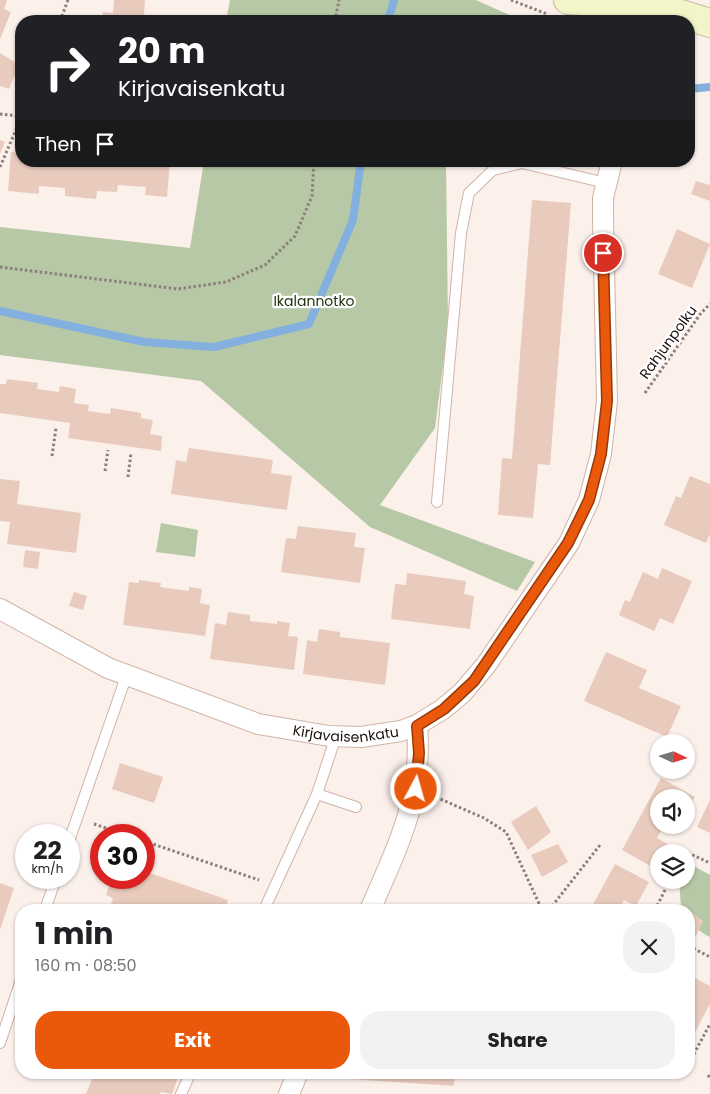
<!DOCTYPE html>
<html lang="en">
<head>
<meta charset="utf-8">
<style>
  :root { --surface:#fff; --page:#f2f2f2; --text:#202124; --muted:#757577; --accent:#ea580c }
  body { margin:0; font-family:Poppins,sans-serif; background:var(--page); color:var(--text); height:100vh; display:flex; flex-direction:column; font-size:19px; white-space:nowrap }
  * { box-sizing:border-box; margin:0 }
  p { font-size:16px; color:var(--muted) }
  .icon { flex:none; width:28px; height:28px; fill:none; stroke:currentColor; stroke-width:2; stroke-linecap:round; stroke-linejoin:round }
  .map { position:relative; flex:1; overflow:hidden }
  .drawer { position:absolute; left:15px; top:904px; width:680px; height:175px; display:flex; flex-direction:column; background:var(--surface); border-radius:20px; box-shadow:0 1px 4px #0004 }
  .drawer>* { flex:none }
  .banner { position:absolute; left:15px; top:15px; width:680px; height:152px; border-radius:20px; box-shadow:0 1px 4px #0004; background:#202124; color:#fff; overflow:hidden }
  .needle { width:32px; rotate:94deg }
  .controls { position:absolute; left:650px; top:734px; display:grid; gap:10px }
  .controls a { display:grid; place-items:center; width:45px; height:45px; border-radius:50%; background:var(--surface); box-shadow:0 1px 4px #0004; font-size:25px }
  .speed { position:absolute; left:15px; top:824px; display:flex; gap:10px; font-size:25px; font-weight:700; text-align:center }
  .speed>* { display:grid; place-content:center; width:65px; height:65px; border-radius:50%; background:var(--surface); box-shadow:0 1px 4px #0004; line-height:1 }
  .speed small { font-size:12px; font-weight:400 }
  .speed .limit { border:8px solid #d22; background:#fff; color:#111 }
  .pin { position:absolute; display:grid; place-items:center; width:42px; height:42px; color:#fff; margin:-21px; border:2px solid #fff; border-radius:50%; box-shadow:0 1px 5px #0007 }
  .me { position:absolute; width:55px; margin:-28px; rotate:6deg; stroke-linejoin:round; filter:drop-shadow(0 0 4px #0008) }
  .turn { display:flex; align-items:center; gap:18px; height:105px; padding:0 20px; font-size:22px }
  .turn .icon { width:65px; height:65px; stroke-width:2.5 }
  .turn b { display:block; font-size:35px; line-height:42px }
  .then { display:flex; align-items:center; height:48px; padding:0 20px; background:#0003; gap:10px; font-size:19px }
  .round { display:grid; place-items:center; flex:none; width:52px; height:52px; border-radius:20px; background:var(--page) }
  .headline { display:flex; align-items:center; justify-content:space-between; height:85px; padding:0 20px }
  h1 { font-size:30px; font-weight:700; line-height:38px }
  .primary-button { display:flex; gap:10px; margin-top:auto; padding:10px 20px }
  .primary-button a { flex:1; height:58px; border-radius:20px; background:var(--accent); color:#fff; font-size:20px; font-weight:700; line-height:58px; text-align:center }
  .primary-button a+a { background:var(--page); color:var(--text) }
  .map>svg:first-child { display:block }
</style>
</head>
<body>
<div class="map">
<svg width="710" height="1094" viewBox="0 0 710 1094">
  <rect width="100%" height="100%" fill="#fcf0eb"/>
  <g fill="#b6c8a6">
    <polygon points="230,0 476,0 523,21 226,21"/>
    <polygon points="204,161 446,161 448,326 435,428 380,505 535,562 517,591 370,527 201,381 0,355 0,227 190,248"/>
    <polygon points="161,523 198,530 195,557 156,552"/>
    <path d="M 692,865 L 710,875 L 710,937 C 699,932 689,923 689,910 L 683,910 L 681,907 L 679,880 L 686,880 L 686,871 Z"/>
  </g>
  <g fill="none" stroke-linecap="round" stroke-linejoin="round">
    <g stroke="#83b0de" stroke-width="8">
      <polyline points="388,21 394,0"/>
      <polyline points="689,89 710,87"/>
      <polyline points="0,311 144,342 214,347 309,324 353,220 361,161"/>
    </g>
  </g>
  <g fill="#e8cbbd">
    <polygon points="0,0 7,0 4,9 11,12 0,39"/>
    <polygon points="114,0 145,0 144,15 152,16 151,21 102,21 103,12 113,13"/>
    <polygon points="0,53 21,66 21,79 14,76 9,89 0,86"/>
    <polygon points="0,140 5,142 0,154"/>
    <polygon points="11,152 21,153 21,161 170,161 167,197 145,195 146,187 118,185 117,192 97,191 96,199 65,196 65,188 39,186 39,194 8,191"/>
    <polygon points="696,181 710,185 710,201 691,194"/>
    <polygon points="532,200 571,203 550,465 538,464 533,518 498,515 502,458 512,459"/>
    <polygon points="677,229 710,244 692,288 658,274"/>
    <polygon points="7,379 38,383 37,389 59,392 60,386 76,389 74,403 89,405 88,411 110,414 111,408 141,413 141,418 153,420 150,434 162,436 161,451 68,438 70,423 0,413 0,384 6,384"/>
    <polygon points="189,448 273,460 271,473 292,476 287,510 171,494 176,460 186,462"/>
    <polygon points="690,476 710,484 710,534 706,543 664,525 676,496 681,498"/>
    <polygon points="0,479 20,481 17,504 81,513 76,553 7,544 10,522 0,521"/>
    <polygon points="298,526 356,533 354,547 365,548 360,583 281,572 286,538 296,539"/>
    <polygon points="25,550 40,552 38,569 23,567"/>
    <polygon points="662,568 692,581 673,624 660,618 654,631 619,615 625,600 630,602 643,572 658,579"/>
    <polygon points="407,573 466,581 464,594 474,596 470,629 391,619 395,584 406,585"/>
    <polygon points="139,580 161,583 160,587 189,591 189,587 202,589 200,603 210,605 205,636 123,625 129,582 139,583"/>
    <polygon points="74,592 87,596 83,610 69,606"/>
    <polygon points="228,612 250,615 250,621 277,624 277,621 290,623 288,636 298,637 294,670 210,659 215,623 226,625"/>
    <polygon points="319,629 340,632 340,637 390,643 385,685 303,674 307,640 317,642"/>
    <polygon points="606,652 647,670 639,688 681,706 667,737 584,701"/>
    <polygon points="120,763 163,777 154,803 112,789"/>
    <polygon points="661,778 695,797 686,813 686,798 659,798 659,825 664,825 657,838 669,845 665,852 659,852 659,864 656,869 622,850"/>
    <polygon points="710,800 710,833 697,827"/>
    <polygon points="536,806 551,832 528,850 511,822"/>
    <polygon points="558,844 568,862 542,877 531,855"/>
    <polygon points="615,864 649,882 636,906 624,900 619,910 590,910"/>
    <polygon points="144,871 228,900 225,910 109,910 113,898 106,895 112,878 144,878"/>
    <polygon points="0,883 14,888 0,930"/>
    <polygon points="689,910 703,921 696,936 689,932"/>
    <polygon points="689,975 710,986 710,1004 694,1034 689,1031"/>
    <polygon points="83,1072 180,1072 172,1094 161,1092 160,1094 86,1094 93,1076"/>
    <polygon points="350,1072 455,1072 454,1086 350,1079"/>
  </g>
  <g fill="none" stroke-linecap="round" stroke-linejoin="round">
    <g stroke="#d0b4a6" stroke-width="12">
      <g id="lane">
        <polyline points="437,502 461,233 469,193 493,170 522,163 606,183"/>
        <polyline points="317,794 356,807"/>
        <polyline points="69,841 127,674"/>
        <polyline points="45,910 56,878"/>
        <polyline points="264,910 317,794 336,736"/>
        <polyline points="0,1043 21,980"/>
        <polyline points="181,1094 191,1072"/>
      </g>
    </g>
    <g stroke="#d0b4a6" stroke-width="22">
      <g id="street">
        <path id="s1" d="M 0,609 L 108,668 L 258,724 L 329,736 L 361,737 L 401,731 L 417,725 L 443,709 L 462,693 L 486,665 L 569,543 L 589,500 L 601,454 L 607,401 L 603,219 L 603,198 L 612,161"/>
        <path d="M 370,910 C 398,845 423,799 417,725"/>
        <polyline points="289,1094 298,1072"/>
      </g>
    </g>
    <g stroke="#d0b4a6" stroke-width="30">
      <polyline id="secondary" points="568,0 655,6 710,23"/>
    </g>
    <g stroke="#8a7f7a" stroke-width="3" stroke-dasharray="2.5 2.5" stroke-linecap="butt">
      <polyline points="511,0 547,14"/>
      <polyline points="60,21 68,0"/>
      <polyline points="335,21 339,0"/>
      <polyline points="20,47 21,48"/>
      <polyline points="0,114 21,116"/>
      <polyline points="0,167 21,118"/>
      <polyline points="0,267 178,289 226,282 265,265 295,236 312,196 314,161"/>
      <polyline points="645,393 701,313 710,304"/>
      <polyline points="52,456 56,428"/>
      <polyline points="105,471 108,450"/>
      <polyline points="128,477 131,453"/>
      <polyline points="436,797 484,818 506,832 542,910"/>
      <polyline points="94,824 127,835"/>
      <polyline points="144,841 259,880"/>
      <polyline points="684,852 684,851 710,863"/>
      <polyline points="549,910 600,845"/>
      <polyline points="655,910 670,880"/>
      <polyline points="689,946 710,957"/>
      <polyline points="689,1063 710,1024"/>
      <polyline points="708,1075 710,1078"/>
    </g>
    <use href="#lane" stroke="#fff" stroke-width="10"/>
    <use href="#street" stroke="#fff" stroke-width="20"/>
    <use href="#secondary" stroke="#f1f5c8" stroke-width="28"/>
  </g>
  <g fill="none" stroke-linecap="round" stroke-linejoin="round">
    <g stroke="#983908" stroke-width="12">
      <polyline id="route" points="416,789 419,753 417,726 444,709 474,681 568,543 589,500 601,454 607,401 603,253"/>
    </g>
    <use href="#route" stroke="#ea580c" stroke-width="9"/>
  </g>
  <g text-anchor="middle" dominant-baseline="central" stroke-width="4.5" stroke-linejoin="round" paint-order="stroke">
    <g font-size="14" fill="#1d2f06" stroke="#fff">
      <text x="314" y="301">Ikalannotko</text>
    </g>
    <g font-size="14" fill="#1b110c" stroke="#fff">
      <text transform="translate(668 342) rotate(-54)">Rahjunpolku</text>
      <text stroke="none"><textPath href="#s1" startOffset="372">Kirjavaisenkatu</textPath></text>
    </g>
  </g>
</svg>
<div class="controls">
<a><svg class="needle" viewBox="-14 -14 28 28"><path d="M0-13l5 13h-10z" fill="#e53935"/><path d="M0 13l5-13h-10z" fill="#757577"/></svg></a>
<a><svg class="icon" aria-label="sound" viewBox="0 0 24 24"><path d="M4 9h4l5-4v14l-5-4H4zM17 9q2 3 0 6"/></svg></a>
<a><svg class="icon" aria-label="layers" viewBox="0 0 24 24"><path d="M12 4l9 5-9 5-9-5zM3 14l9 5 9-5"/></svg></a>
</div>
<div class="speed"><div>22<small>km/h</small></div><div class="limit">30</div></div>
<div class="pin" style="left:603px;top:253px;background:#d93025"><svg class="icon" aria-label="arrive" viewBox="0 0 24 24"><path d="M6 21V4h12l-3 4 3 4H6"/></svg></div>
<svg class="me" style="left:416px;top:789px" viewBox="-20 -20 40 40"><circle r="17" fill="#ea580c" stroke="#fff" stroke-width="3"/><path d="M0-11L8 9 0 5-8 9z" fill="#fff"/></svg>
<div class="banner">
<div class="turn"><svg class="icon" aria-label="right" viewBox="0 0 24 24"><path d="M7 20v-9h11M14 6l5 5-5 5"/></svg><div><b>20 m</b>Kirjavaisenkatu</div></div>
<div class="then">Then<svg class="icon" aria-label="arrive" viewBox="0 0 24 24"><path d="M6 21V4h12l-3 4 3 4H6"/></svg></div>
</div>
<section class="drawer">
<div class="headline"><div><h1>1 min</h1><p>160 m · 08:50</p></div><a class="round"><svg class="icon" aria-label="close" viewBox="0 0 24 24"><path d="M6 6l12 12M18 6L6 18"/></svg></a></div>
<div class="primary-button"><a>Exit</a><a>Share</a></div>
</section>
</div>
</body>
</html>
